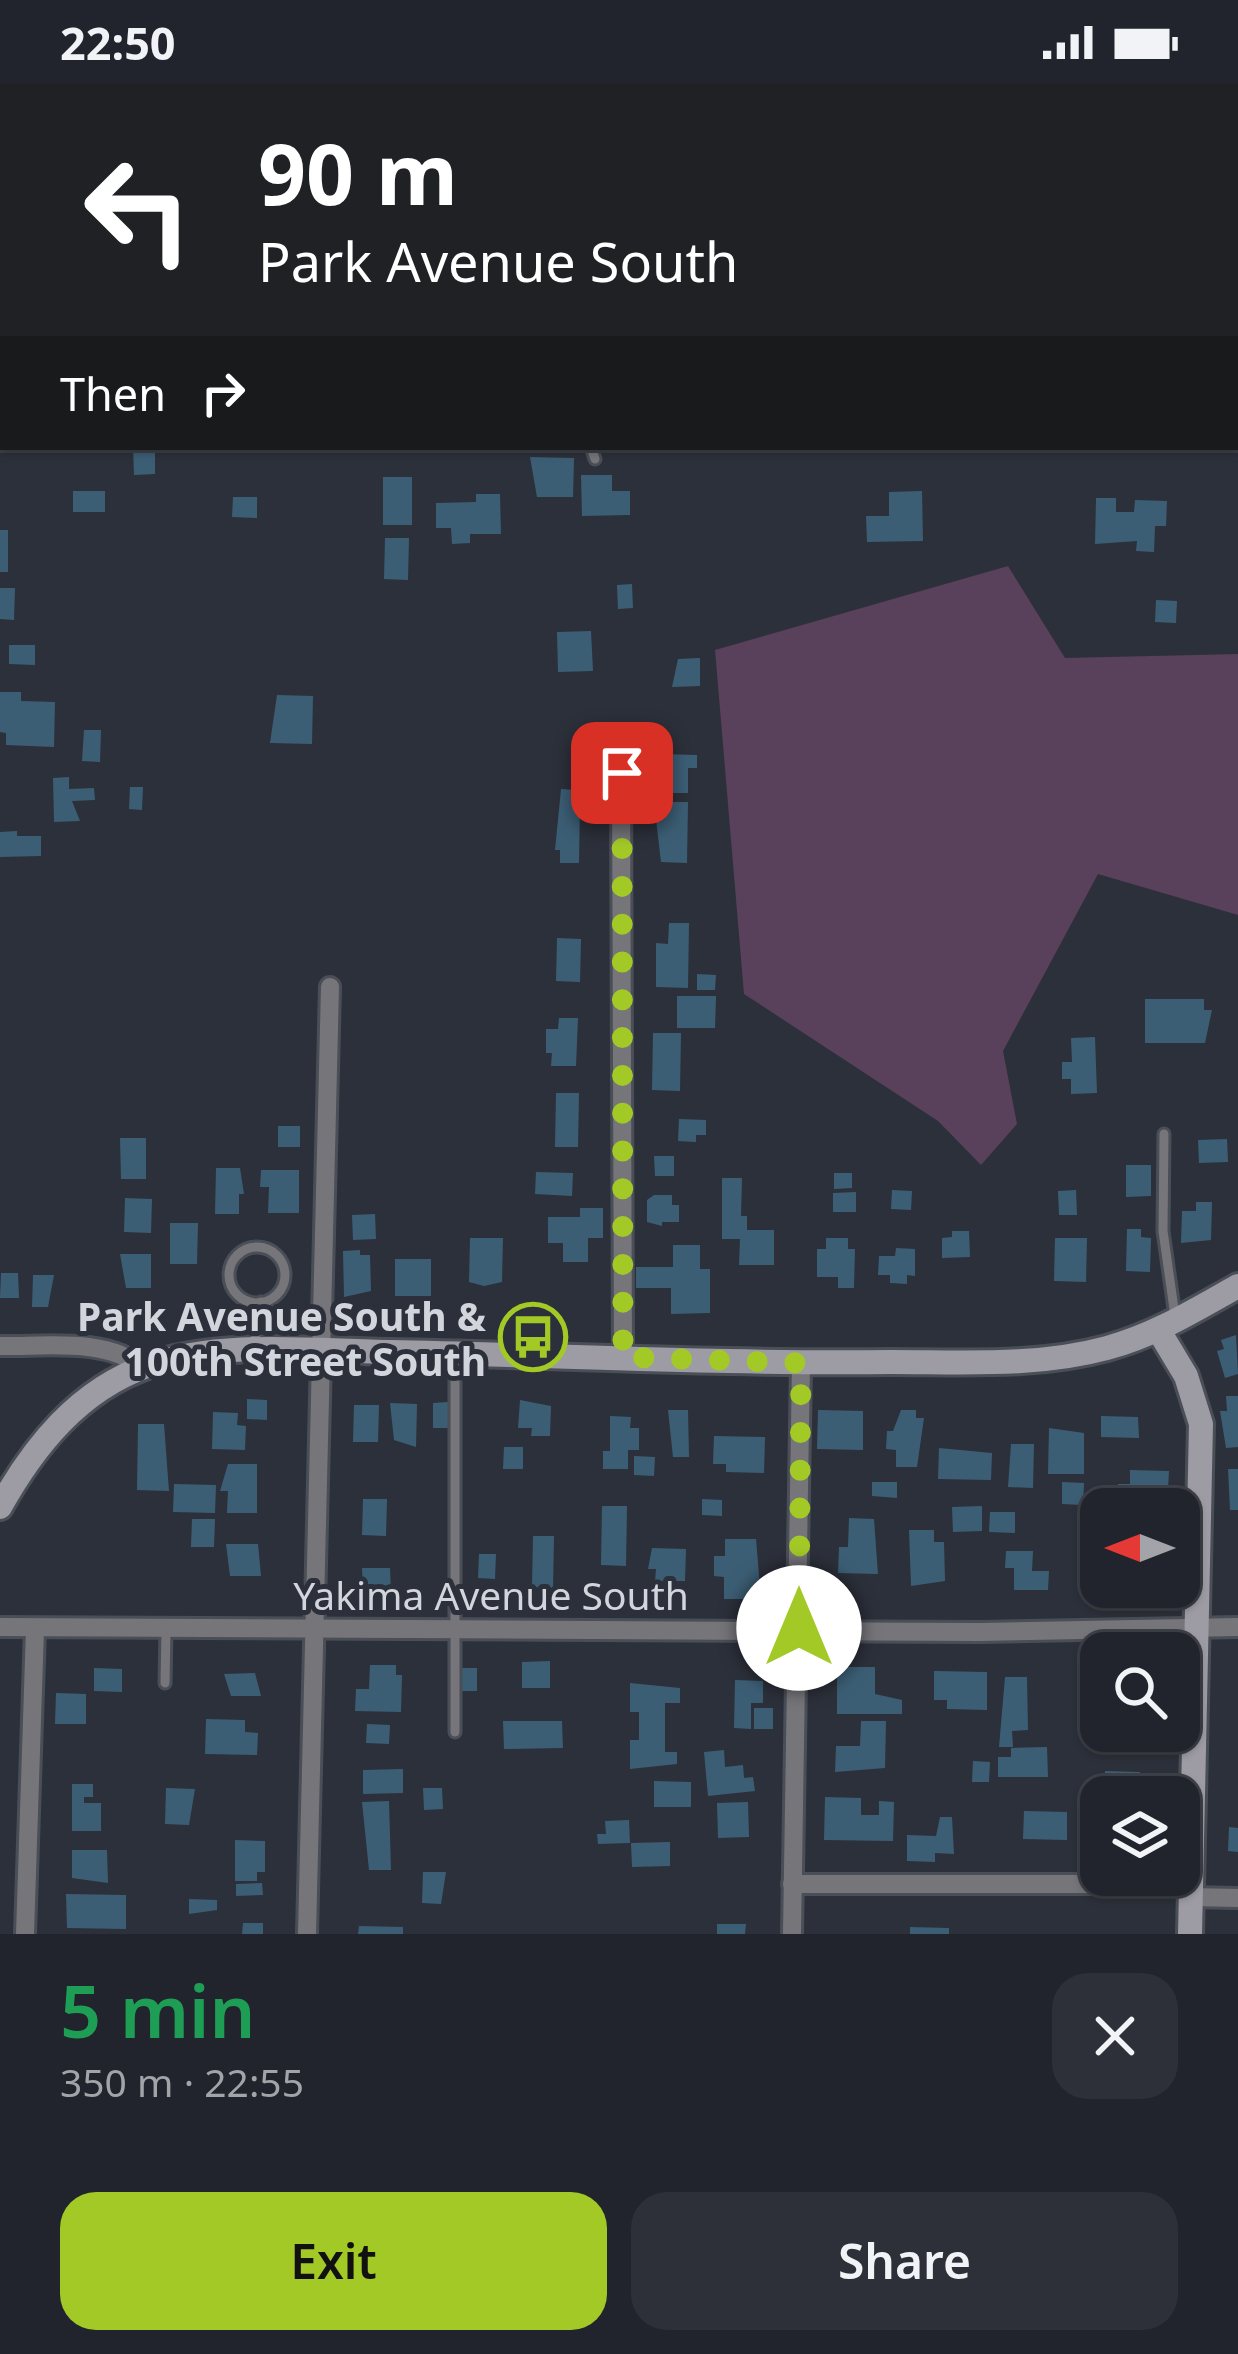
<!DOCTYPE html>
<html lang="en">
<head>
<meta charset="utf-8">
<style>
  :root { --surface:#21242c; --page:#2d3038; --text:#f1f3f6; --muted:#a2a4a9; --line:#3e4148; --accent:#a3c927 }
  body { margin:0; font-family:"Noto Sans",sans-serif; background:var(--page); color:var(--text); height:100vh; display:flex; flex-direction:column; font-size:45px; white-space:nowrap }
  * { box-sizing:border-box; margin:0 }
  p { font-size:39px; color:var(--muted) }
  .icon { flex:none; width:66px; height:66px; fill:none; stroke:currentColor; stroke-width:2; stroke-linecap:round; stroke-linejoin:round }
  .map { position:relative; height:1850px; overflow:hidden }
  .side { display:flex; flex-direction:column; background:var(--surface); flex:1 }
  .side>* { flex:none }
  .hud { position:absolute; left:0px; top:0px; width:1239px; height:366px; box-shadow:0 3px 9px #0004,0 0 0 3px var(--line); background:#202124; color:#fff; overflow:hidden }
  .needle { width:78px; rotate:270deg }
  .tools { position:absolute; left:1080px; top:1404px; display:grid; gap:24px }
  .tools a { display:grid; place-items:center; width:120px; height:120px; border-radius:24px; background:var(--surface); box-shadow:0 3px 9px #0004,0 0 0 3px var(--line); font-size:60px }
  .pin { position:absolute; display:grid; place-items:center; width:102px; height:102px; color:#fff; margin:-51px; border-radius:24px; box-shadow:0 6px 18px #0006 }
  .me { position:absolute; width:132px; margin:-66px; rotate:0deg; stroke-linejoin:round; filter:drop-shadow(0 0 9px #0008) }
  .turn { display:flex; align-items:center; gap:42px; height:252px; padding:0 60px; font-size:54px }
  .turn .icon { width:156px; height:156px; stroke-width:2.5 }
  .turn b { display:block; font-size:84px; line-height:102px }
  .then { display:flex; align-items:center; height:114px; padding:0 60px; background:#0003; gap:24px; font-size:45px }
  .round { display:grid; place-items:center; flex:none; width:126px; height:126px; border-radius:36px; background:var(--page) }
  .headline { display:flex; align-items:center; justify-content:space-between; height:204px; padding:0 60px }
  h1 { font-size:72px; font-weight:600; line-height:90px; color:#1e9e55 }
  .button { display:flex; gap:24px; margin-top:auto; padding:24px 60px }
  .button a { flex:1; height:138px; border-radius:36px; background:var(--accent); color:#111; font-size:48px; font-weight:600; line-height:138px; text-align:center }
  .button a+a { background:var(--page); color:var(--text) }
  .status { display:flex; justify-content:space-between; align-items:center; height:84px; padding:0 60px; background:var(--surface); direction:ltr }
  .status svg { height:33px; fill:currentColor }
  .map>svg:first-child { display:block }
</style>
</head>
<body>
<div class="status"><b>22:50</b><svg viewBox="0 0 49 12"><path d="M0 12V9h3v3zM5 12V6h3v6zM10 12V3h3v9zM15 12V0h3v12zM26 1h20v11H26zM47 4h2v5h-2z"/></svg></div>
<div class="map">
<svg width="1238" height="1850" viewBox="0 0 1238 1850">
  <rect width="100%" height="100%" fill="#2c303a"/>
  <polygon fill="#59405b" points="1008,482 1065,574 1238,570 1238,831 1098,790 1003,967 1017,1040 981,1081 938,1037 744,910 715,566"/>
  <g fill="#3c5e75">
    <polygon points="133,363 155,363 155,390 134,391"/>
    <polygon points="530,373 574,374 573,413 537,413"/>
    <polygon points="581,391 612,391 612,407 630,407 630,431 582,432"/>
    <rect x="383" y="393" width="29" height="48"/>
    <rect x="73" y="407" width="32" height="21"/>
    <polygon points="922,407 923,457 867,458 866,432 889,432 889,408"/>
    <polygon points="476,410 500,410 501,450 470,450 470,459 452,460 451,444 436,444 436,419 476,418"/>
    <polygon points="233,413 257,413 257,434 232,433"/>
    <polygon points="1096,414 1116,414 1116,428 1134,428 1135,416 1167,417 1166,442 1155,442 1154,468 1136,467 1137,457 1095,460"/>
    <rect x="0" y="446" width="8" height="42"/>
    <polygon points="385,454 409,454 408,496 384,495"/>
    <polygon points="632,500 633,524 618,525 617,501"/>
    <polygon points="0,504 15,504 14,536 0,535"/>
    <polygon points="1156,516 1177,517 1176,539 1155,538"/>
    <polygon points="591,547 593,587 558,588 557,548"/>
    <polygon points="9,561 35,561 35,581 9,580"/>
    <polygon points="700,574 700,602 672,603 678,575"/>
    <polygon points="0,608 21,608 21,617 55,618 54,663 6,661 6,649 0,648"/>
    <polygon points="277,611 313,612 312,660 270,659"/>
    <polygon points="84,646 101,646 100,678 82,677"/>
    <polygon points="659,670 697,671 697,684 688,684 688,709 659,709"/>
    <polygon points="69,693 69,705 94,704 95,716 72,717 80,737 54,738 53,694"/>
    <polygon points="130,703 143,703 142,726 129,725"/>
    <polygon points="561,705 577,706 580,718 579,779 560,779 560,766 555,766"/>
    <polygon points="654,718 688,718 687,779 661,778"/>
    <polygon points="17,747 17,752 41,752 41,772 0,773 0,748"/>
    <polygon points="669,839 689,839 688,904 656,903 656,859 668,860"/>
    <polygon points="557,854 581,855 580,898 556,897"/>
    <polygon points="697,890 716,891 715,906 697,906"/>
    <polygon points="677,912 716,912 715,944 677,944"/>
    <polygon points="1145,915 1204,915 1204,926 1212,926 1205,959 1145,959"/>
    <polygon points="559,934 578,934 576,982 551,982 552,969 546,969 546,945 558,945"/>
    <polygon points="653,949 681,949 680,1007 652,1006"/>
    <polygon points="1095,953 1097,1009 1071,1010 1071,995 1062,995 1062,978 1072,978 1071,954"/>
    <polygon points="556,1009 579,1009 578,1063 555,1063"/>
    <polygon points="679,1035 706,1036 706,1051 696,1051 696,1058 678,1057"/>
    <rect x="278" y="1042" width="22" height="21"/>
    <polygon points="120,1054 146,1054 146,1095 121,1095"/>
    <polygon points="1227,1055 1228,1078 1199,1079 1198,1056"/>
    <polygon points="654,1072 674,1072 674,1092 655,1092"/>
    <polygon points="1126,1081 1151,1081 1151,1112 1126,1113"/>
    <polygon points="216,1084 240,1084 244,1110 239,1110 239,1130 215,1130"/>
    <polygon points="261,1086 299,1086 299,1129 268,1129 269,1103 260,1103"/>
    <polygon points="536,1088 573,1089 572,1112 535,1110"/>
    <polygon points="834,1089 852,1089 852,1104 834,1105"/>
    <polygon points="722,1094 742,1094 741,1132 747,1132 747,1146 774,1146 774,1181 739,1181 740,1155 722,1155"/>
    <polygon points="892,1106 912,1107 911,1126 891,1125"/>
    <polygon points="1076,1106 1077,1131 1059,1131 1058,1107"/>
    <polygon points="856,1108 856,1128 833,1128 833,1109"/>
    <polygon points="654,1111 672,1111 672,1121 679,1121 679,1138 662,1138 662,1142 647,1138 647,1116"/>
    <polygon points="125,1114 152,1115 151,1149 124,1148"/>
    <polygon points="1196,1118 1212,1118 1211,1156 1181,1159 1182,1127 1196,1127"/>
    <polygon points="580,1124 603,1124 603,1154 588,1154 588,1178 563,1178 563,1159 548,1159 548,1133 580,1133"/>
    <polygon points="375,1130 376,1155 353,1156 352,1131"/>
    <polygon points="170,1139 198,1139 197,1180 170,1180"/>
    <polygon points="1127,1145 1141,1145 1141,1153 1151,1154 1150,1188 1126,1187"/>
    <polygon points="952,1147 969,1147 970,1173 942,1174 942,1154 952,1153"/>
    <polygon points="470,1154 503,1154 502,1198 484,1202 469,1198"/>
    <polygon points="826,1154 848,1154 848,1165 855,1165 854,1204 838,1204 838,1193 817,1193 817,1165 826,1165"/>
    <polygon points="1055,1154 1087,1154 1086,1198 1054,1197"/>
    <polygon points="673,1161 700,1161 700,1185 710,1185 710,1229 671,1230 671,1204 636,1204 636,1183 673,1183"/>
    <polygon points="896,1164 915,1165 915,1192 907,1191 907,1200 890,1199 890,1191 878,1191 879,1172 895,1172"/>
    <polygon points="360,1166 360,1171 370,1171 371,1207 344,1213 343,1167"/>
    <polygon points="120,1170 151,1170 151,1204 126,1204"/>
    <rect x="395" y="1175" width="36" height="37"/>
    <polygon points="1,1189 18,1189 19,1214 0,1214"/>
    <polygon points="33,1191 54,1191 48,1223 32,1223"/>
    <polygon points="1236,1251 1238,1290 1225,1294 1217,1267 1224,1265 1221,1256"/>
    <polygon points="1226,1312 1238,1312 1238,1363 1226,1364 1220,1327 1227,1327"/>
    <polygon points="247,1315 267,1316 267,1336 247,1335"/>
    <polygon points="520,1316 551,1322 550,1352 531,1352 532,1344 518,1344"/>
    <polygon points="448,1318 449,1344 433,1344 433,1319"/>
    <polygon points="390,1319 417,1320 416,1363 394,1356"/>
    <polygon points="354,1321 379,1321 378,1358 353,1358"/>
    <polygon points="668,1326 688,1326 689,1373 673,1373"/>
    <polygon points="818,1326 863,1327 863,1366 817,1365"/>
    <polygon points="901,1326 916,1326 916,1334 924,1334 917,1383 896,1383 896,1366 886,1365 887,1347 893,1347"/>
    <polygon points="213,1328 238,1329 237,1341 246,1342 245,1366 212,1365"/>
    <polygon points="610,1332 631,1333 630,1344 639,1344 639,1366 628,1366 628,1385 603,1385 603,1367 610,1367"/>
    <polygon points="1101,1332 1138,1333 1139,1354 1101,1353"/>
    <polygon points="138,1340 164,1340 169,1407 137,1406"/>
    <polygon points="1049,1344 1084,1349 1084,1390 1048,1390"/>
    <polygon points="714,1352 765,1353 764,1389 726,1388 726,1380 713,1380"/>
    <polygon points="1011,1360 1034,1360 1033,1404 1008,1403"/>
    <polygon points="504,1363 523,1363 523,1385 503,1385"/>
    <polygon points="939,1364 992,1369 991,1396 938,1395"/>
    <polygon points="634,1372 655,1373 654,1392 634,1391"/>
    <polygon points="228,1380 257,1380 257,1429 227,1429 228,1407 220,1407"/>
    <polygon points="1228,1385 1238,1385 1238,1426 1230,1426"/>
    <polygon points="1130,1386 1169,1387 1168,1406 1158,1405 1158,1416 1118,1415 1118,1400 1130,1400"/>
    <polygon points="872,1398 897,1398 897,1414 872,1412"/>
    <polygon points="1062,1398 1084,1399 1083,1421 1062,1420"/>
    <polygon points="174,1400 216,1401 215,1429 173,1428"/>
    <polygon points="363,1415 387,1415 386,1452 362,1451"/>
    <polygon points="702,1415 722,1416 722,1432 702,1431"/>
    <polygon points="1087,1420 1124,1420 1124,1425 1101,1425 1101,1455 1087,1455"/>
    <polygon points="602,1422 627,1422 626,1482 601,1481"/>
    <polygon points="982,1422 982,1447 953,1448 952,1423"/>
    <polygon points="990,1428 1015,1428 1015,1449 989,1448"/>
    <polygon points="849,1434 874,1435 878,1490 838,1489 839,1463 848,1463"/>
    <polygon points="192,1435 215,1435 214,1463 191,1463"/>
    <polygon points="909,1446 934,1446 934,1458 944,1458 945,1497 911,1502"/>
    <polygon points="533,1452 554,1452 553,1504 532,1503"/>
    <polygon points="725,1455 756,1455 761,1515 724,1515 724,1493 714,1492 714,1472 725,1472"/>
    <polygon points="226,1460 258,1460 261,1492 230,1492"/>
    <polygon points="652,1464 686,1465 685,1497 655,1497 656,1485 648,1485"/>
    <polygon points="1006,1467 1033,1467 1032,1487 1049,1487 1048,1506 1014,1506 1014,1484 1005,1484"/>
    <polygon points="479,1470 496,1470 495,1495 478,1494"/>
    <polygon points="362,1484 390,1484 391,1509 363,1509"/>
    <polygon points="550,1577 550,1604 522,1604 522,1578"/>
    <polygon points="370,1581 396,1581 396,1591 402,1591 401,1628 355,1627 356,1605 369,1605"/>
    <polygon points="837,1583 875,1583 875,1610 902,1616 902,1630 837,1630"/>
    <polygon points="94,1584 122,1585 122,1608 94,1607"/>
    <rect x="461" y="1584" width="16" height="23"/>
    <polygon points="934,1587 987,1588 987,1626 947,1625 947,1616 934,1616"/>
    <polygon points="255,1589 261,1612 231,1612 224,1590"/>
    <polygon points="1005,1593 1027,1593 1028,1646 1012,1647 1013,1663 999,1663"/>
    <polygon points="735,1596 763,1597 763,1619 751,1619 751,1645 734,1644"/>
    <polygon points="630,1599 680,1604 680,1619 665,1619 665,1668 677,1668 677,1680 630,1685 630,1656 639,1656 639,1628 630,1628"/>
    <polygon points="56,1609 86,1610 86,1640 55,1640"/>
    <rect x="754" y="1624" width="19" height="21"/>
    <polygon points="206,1635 245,1636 245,1648 258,1649 257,1671 205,1670"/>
    <polygon points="503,1637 562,1637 563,1664 504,1665"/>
    <polygon points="861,1637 886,1637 885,1684 835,1688 836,1662 860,1662"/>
    <polygon points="367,1640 390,1641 389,1660 366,1659"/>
    <polygon points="1047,1663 1048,1693 998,1693 998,1673 1011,1673 1011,1664"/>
    <polygon points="724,1666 725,1683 743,1681 744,1694 753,1693 755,1707 708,1712 704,1668"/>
    <polygon points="973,1677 990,1678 989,1698 972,1698"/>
    <polygon points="403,1685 403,1709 363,1710 363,1686"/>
    <polygon points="1105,1687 1140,1688 1139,1713 1104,1713"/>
    <polygon points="654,1697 691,1698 691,1723 654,1723"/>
    <polygon points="72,1700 93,1700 93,1713 84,1713 84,1719 101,1719 101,1747 72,1747"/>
    <polygon points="166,1704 195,1705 189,1741 165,1740"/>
    <polygon points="423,1704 442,1704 443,1725 424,1726"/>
    <polygon points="825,1713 861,1714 861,1731 879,1731 879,1717 894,1718 893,1757 824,1756"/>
    <polygon points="1082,1716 1101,1717 1101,1729 1082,1729"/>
    <polygon points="389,1717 391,1786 369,1786 362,1718"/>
    <polygon points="748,1718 749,1753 718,1754 717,1719"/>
    <polygon points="1024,1727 1067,1728 1067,1756 1023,1755"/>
    <polygon points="940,1733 952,1733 954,1770 935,1769 935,1778 907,1777 907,1751 936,1752"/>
    <polygon points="629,1736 630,1759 598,1760 597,1750 606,1750 605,1737"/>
    <polygon points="1229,1743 1238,1744 1238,1768 1228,1767"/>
    <polygon points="235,1756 265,1757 265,1788 257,1788 257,1797 235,1797"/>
    <polygon points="670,1758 670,1782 632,1783 631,1759"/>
    <polygon points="72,1766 107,1766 108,1799 72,1794"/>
    <polygon points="423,1788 446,1788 441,1820 422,1819"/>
    <polygon points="262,1799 263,1811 236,1812 236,1800"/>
    <polygon points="66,1810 126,1811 126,1845 67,1844"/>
    <polygon points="189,1815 217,1816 217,1826 189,1830"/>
    <polygon points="243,1839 263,1839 263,1850 242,1850"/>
    <polygon points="717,1840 746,1840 745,1850 717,1850"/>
    <polygon points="359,1842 403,1843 403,1850 358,1850"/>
    <polygon points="910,1843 949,1844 949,1850 910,1850"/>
  </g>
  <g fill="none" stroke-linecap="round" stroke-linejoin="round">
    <g stroke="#4a4e57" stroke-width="15">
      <g id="lane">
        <polyline points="591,363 595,375"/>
        <polyline points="1164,1050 1163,1147 1175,1232"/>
        <circle cx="257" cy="1191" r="28"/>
        <polyline points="254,1263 261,1218"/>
        <polyline points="455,1269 455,1648"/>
        <polyline points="165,1599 166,1546"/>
      </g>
    </g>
    <g stroke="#4a4e57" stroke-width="24">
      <g id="street">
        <polyline points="566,3 566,0"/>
        <polyline points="0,197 3,197"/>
        <polyline points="1236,204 1238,204"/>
        <polyline points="621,689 623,1273"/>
        <path d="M 0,1262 C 43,1263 108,1253 142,1284"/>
        <polyline points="0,1543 980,1548 1238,1543"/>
        <polyline points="792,1800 1190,1800"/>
        <polyline points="1190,1813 1238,1814"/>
        <polyline points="25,1850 35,1545"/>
        <polyline points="307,1850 330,903"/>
        <polyline points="792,1850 801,1279"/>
      </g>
    </g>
    <g stroke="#4a4e57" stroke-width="30">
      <g id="secondary">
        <polyline points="1159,1247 1186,1292 1201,1340 1190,1850"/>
        <path d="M 0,1423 C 34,1362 79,1306 147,1282 C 222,1256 313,1267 391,1268 C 557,1271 724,1280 891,1278 C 963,1278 1037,1283 1107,1264 C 1155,1251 1195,1226 1238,1202"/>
      </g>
    </g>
    <use href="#lane" stroke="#76757a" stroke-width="9"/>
    <use href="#street" stroke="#76757a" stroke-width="18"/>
    <use href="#secondary" stroke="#9d9ba3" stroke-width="24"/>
  </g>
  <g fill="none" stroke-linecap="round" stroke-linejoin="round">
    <polyline stroke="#a3c927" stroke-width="21" stroke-dasharray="0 37.8" points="622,689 623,1273 801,1279 799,1544"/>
  </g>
  <defs>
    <g id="bus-ring" transform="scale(3.45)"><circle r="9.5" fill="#2c303a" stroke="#a3c927" stroke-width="1.5"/><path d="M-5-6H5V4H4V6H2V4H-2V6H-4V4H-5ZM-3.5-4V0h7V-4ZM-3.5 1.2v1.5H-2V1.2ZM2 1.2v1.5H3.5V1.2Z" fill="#a3c927"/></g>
  </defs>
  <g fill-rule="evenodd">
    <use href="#bus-ring" x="533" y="1253"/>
  </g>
  <g text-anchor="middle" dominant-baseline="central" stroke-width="10" stroke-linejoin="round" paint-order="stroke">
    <g font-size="39" font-weight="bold" fill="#d3d5dc" stroke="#2c303a" text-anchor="end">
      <text x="486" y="1231">Park Avenue South &amp;<tspan x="486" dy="45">100th Street South</tspan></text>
    </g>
    <g font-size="39" fill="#d3d5dc" stroke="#2c303a">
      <text x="491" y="1510">Yakima Avenue South</text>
    </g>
  </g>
</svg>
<div class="tools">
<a><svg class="needle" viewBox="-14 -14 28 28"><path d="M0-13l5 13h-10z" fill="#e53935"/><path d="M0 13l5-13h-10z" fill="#a2a4a9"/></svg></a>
<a><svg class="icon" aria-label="search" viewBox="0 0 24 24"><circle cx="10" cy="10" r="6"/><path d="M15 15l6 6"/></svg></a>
<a><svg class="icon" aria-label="layers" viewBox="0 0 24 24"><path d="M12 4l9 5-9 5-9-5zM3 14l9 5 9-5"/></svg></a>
</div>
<div class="pin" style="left:622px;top:689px;background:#d93025"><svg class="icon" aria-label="arrive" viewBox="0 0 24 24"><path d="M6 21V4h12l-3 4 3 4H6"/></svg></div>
<svg class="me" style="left:799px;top:1544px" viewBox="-20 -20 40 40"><circle r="19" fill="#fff"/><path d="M0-13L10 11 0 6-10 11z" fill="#a3c927"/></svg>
<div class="hud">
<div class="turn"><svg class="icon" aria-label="left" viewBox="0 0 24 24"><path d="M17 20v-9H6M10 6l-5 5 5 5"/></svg><div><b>90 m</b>Park Avenue South</div></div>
<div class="then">Then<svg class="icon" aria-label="right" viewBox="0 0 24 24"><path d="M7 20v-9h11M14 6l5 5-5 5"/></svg></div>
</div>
</div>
<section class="side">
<div class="headline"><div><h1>5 min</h1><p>350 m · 22:55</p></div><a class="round"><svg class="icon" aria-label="close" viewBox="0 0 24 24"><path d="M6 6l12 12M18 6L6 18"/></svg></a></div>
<div class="button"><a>Exit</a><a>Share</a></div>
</section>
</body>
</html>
